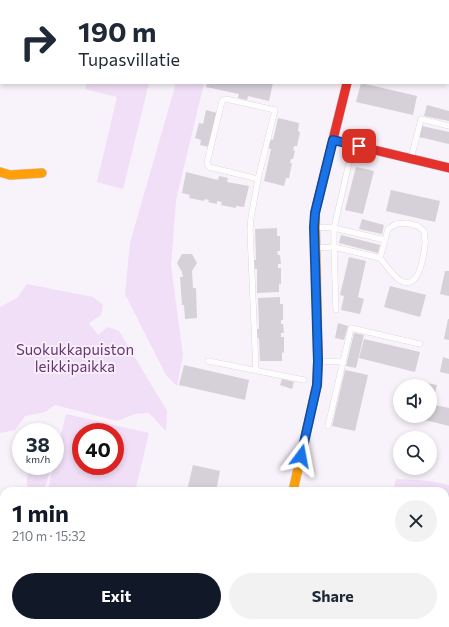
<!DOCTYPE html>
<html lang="en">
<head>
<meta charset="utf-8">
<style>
  :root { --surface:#fff; --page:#f2f2f3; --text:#1f2937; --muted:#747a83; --accent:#111827 }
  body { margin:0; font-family:Commissioner,sans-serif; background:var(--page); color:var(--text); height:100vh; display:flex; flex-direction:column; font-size:15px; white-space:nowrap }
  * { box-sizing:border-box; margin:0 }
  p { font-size:13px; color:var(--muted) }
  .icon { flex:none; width:22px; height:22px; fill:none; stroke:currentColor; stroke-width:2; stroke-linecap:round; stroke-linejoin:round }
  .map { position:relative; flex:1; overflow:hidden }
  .panel { position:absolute; left:0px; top:487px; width:449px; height:140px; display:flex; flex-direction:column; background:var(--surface); border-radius:12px 12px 0 0; box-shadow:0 2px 6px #0003 }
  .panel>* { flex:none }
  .hud { position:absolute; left:0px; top:0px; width:449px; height:84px; box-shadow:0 2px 6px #0003; background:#fff; color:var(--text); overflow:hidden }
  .controls { position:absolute; left:393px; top:379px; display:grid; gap:8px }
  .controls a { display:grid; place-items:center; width:44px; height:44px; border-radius:50%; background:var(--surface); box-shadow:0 2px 6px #0003; font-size:20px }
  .speed { position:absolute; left:12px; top:423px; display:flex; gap:8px; font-size:20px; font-weight:700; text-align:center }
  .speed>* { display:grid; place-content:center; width:52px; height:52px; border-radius:50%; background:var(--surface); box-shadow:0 2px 6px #0003; line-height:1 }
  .speed small { font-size:10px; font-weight:400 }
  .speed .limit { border:6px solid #d22; background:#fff; color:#111 }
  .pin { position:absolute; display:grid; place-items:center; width:34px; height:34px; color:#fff; margin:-17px; border-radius:8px; box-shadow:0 2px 6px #0006 }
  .me { position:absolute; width:44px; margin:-22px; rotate:13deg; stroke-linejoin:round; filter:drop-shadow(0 0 3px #0008) }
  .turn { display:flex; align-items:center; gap:14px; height:84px; padding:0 12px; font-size:18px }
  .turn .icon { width:52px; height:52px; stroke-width:2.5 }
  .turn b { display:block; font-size:28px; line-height:34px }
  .round { display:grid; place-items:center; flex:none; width:42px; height:42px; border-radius:21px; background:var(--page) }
  .summary { display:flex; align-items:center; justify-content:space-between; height:68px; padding:0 12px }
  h1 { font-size:24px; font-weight:700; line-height:30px; color:var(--accent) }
  .primary-button { display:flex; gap:8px; margin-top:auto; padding:8px 12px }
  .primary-button a { flex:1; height:46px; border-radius:24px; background:var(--accent); color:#fff; font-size:16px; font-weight:700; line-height:46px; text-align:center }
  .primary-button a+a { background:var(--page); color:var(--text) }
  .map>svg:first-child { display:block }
</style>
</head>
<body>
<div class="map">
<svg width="449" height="627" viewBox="0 0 449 627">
  <rect width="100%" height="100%" fill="#f8f2fa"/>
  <g fill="#f0dff6" fill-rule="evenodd">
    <polygon points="87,83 149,83 123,189 97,182 117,97 85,89"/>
    <polygon points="176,83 204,83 176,200 171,266 183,355 177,386 166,375 125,294 130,243"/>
    <polygon points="27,284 93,297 103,305 101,315 89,323 98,335 108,327 119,331 167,411 166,431 149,413 135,414 117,421 55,405 45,412 25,416 15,430 0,433 0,307 17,298"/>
    <path d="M 66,414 L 149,433 L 135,491 L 48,491 L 53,466 L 55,466 L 55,459 ZM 81,432 L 115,432 L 115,466 L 81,466 Z"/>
    <path d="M 31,466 L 51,466 L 51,468 L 44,491 L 28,491 C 26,483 27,473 31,466 Z"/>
    <polygon points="396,479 431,481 449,485 449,508 445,507 445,491 393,491"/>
    <polygon points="143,623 193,623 210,627 141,627"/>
  </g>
  <g fill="#d6d0d8">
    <polygon points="207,83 273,83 269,101 248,96 247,100 238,98 239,94 206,87"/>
    <polygon points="361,83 417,96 413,115 356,102"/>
    <polygon points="427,105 449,111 449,121 424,116"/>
    <polygon points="206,110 217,113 209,147 200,145 201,140 195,138 199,123 203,124"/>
    <polygon points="278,118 299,123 298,131 300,132 297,146 294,146 293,150 295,151 293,159 291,159 290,163 292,163 289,178 286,178 284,186 264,181 271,149 268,148 270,139 273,140"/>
    <polygon points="422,126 449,132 449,144 419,137"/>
    <polygon points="356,167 374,171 363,214 345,210"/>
    <polygon points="186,172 218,180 219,176 228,178 227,182 249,186 244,207 236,206 236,208 221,205 222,202 217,201 217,204 208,202 209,200 205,199 204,201 189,198 190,195 182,193"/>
    <polygon points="391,190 440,201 435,222 386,211"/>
    <polygon points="362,219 384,225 382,234 359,229"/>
    <polygon points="277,228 277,236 280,236 280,251 277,251 278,255 280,255 281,264 278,264 278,268 281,268 281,284 279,284 279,292 257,293 257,269 254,269 253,260 256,260 255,229"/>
    <polygon points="341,235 380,245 378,253 339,243"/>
    <polygon points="182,254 192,254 197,263 192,271 193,288 196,288 197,318 185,319 184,305 182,305 180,277 183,277 182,272 177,263"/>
    <polygon points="349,257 366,261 358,297 364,299 360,314 341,310 344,296 340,295"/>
    <polygon points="445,271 449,271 449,296 440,294"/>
    <polygon points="390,286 426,295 420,317 384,307"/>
    <polygon points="280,297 280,304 283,304 283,320 281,320 281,324 283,324 284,333 281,333 281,337 284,337 284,352 282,353 282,361 260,361 259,338 256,338 256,329 259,329 258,298"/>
    <polygon points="448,319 449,319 449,340 444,339"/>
    <polygon points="338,323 348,326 344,340 335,338"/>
    <polygon points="354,333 364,335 356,368 346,366"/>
    <polygon points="364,339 420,352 415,372 359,358"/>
    <polygon points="443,357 449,359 449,374 440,372"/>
    <polygon points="184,365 249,380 245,400 179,385"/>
    <polygon points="345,370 368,375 355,431 332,426"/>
    <polygon points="282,379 294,382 292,389 280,385"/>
    <polygon points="421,382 437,385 435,393 430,392 430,386 420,386"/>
    <polygon points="430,404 449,408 449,426 421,419 422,416 430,416"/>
    <polygon points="193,465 220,471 216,491 187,491"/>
    <polygon points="445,522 449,523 449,542 445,541"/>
    <polygon points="445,557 449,558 448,610 445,609"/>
  </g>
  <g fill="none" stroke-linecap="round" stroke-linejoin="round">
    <g stroke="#cec8d0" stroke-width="6">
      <g id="lane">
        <polyline points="331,1 331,0"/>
        <polyline points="411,159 421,119 449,126"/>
        <path d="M 406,223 L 418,226 L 424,231 C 424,234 425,237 425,240 C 426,244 424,248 424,252 C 422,263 418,289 401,281 C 393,276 387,266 380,258 L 388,229 L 396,224 Z"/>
        <polyline points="315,227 334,228 385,240"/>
        <polyline points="316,248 334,247 380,258"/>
        <polyline points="336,310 334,247 334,228 349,163"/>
        <polyline points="208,361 304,380"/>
        <polyline points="318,361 343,362"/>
        <polyline points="256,370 250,230 251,218 258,179 275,110 226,99 222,101 207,163 209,167 258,179"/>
        <polyline points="328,426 351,328 420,344"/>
        <polyline points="445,548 449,549"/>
      </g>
    </g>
    <g stroke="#cec8d0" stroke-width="12">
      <g id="street">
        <polyline points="366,1 366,0"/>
        <polyline points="0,7 1,7"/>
        <polyline points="221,623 237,627"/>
        <polyline points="419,623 429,627"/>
        <polyline points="260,627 261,623"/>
      </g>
    </g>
    <g stroke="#cec8d0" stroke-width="10">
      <g id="slow">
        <polyline points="0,172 10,175 42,173"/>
        <polyline points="293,491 317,385 318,361 315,213 317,204"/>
      </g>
    </g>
    <g stroke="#cec8d0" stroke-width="10">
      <g id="jam">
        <polyline points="333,140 449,168"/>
        <polyline points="317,204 347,83"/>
      </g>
    </g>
    <use href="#lane" stroke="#fefdfe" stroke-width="5.5"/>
    <use href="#street" stroke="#fefdfe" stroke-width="11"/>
    <use href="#slow" stroke="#ff9f0a" stroke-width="9"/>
    <use href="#jam" stroke="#e5322d" stroke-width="9"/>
  </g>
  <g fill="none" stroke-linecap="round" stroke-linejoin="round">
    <g stroke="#114b97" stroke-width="10">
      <polyline id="route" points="301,456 317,385 318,361 314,227 315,213 333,140 359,146"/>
    </g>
    <use href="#route" stroke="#1a73e8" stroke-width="7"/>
  </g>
  <g text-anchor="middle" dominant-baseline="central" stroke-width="4" stroke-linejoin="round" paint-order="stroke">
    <g font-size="15" fill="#62376e" stroke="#faeefd">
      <text x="75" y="349">Suokukkapuiston<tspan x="75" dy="17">leikkipaikka</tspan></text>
    </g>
  </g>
</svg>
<div class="controls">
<a><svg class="icon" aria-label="sound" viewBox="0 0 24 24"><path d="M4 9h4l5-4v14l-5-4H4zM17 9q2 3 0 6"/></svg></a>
<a><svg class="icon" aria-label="search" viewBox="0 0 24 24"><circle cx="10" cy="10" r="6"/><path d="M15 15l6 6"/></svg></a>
</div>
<div class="speed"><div>38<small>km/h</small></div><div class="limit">40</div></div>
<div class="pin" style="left:359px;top:146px;background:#d93025"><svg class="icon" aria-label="arrive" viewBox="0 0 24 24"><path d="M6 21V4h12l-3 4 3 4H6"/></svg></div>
<svg class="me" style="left:301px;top:456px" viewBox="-20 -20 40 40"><path d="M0-17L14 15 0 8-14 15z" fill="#1a73e8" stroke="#fff" stroke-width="4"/></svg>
<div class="hud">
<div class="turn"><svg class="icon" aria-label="right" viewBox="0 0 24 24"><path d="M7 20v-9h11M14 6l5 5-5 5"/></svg><div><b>190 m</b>Tupasvillatie</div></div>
</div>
<section class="panel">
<div class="summary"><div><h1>1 min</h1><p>210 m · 15:32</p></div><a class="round"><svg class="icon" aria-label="close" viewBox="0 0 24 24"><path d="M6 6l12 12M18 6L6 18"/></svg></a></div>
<div class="primary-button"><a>Exit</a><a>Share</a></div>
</section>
</div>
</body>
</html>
